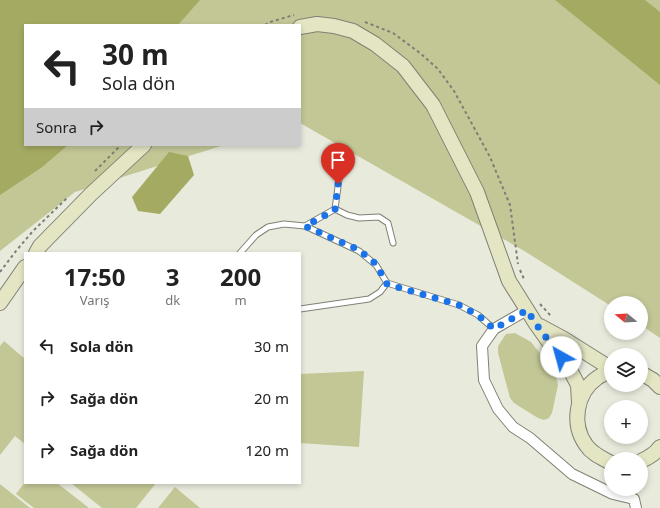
<!DOCTYPE html>
<html lang="tr">
<head>
<meta charset="utf-8">
<style>
  :root { --surface:#fff; --page:#f2f2f2; --text:#222; --muted:#767676 }
  body { margin:0; font-family:"Noto Sans",sans-serif; background:var(--page); color:var(--text); height:100vh; display:flex; flex-direction:column; font-size:15px; white-space:nowrap }
  * { box-sizing:border-box; margin:0 }
  p { font-size:13px; color:var(--muted) }
  .icon { flex:none; width:22px; height:22px; fill:none; stroke:currentColor; stroke-width:2; stroke-linecap:round; stroke-linejoin:round }
  .map { position:relative; flex:1; overflow:hidden }
  .side { position:absolute; left:24px; top:252px; width:277px; height:232px; display:flex; flex-direction:column; background:var(--surface); border-radius:0px; box-shadow:0 2px 6px #0003 }
  .side>* { flex:none }
  .top-card { position:absolute; left:24px; top:24px; width:277px; height:122px; border-radius:0px; box-shadow:0 2px 6px #0003; background:#fff; color:var(--text); overflow:hidden }
  .needle { width:26px; rotate:288deg }
  .controls { position:absolute; left:604px; top:296px; display:grid; gap:8px }
  .controls a { display:grid; place-items:center; width:44px; height:44px; border-radius:50%; background:var(--surface); box-shadow:0 2px 6px #0003; font-size:20px }
  .pin { position:absolute; display:grid; place-items:center; width:34px; height:34px; color:#fff; margin:-41px -17px; border-radius:50% 50% 50% 0; rotate:-45deg; box-shadow:0 0 4px #0007 }
  .pin .icon { rotate:45deg }
  .me { position:absolute; width:44px; margin:-22px; rotate:322deg; stroke-linejoin:round; filter:drop-shadow(0 0 3px #0008) }
  .turn { display:flex; align-items:center; gap:14px; height:84px; padding:0 12px; font-size:18px }
  .turn .icon { width:52px; height:52px; stroke-width:2.5 }
  .turn b { display:block; font-size:28px; line-height:34px }
  .then { display:flex; align-items:center; height:38px; padding:0 12px; background:#0003; gap:8px; font-size:15px }
  .eta { display:flex; justify-content:space-evenly; align-items:center; height:68px; text-align:center }
  .eta b { font-size:24px; font-weight:700; line-height:28px }
  ul { padding:0; list-style:none }
  li { display:flex; align-items:center; gap:12px; height:52px; padding:0 12px }
  li div { flex:1 }
  li b { display:block; font-size:15px }
  li em { font-style:normal }
  .map>svg:first-child { display:block }
</style>
</head>
<body>
<div class="map">
<svg width="660" height="508" viewBox="0 0 660 508">
  <rect width="100%" height="100%" fill="#e8eadc"/>
  <g fill="#c3c796">
    <polygon points="0,0 660,0 660,338 641,325 641,303 611,303 611,306 526,252 300,123 300,25 25,25 25,145 224,145 75,192 0,251"/>
    <polygon points="515,333 531,342 553,370 557,380 558,385 552,413 549,418 544,420 538,418 514,403 510,398 498,353 498,346 506,334"/>
    <polygon points="4,341 25,359 25,444 15,436 0,455 0,346"/>
    <polygon points="364,371 359,447 300,443 300,374"/>
    <polygon points="25,482 25,483 57,483 89,508 34,508 16,494"/>
    <polygon points="71,483 156,483 136,508 102,508"/>
    <polygon points="0,484 30,508 0,508"/>
    <polygon points="175,487 200,508 158,508"/>
  </g>
  <g fill="#a5aa62">
    <polygon points="0,0 200,0 178,25 25,25 25,145 68,145 41,168 0,195"/>
    <polygon points="555,0 645,0 660,12 660,85"/>
    <polygon points="169,152 188,156 194,175 160,214 138,211 132,197"/>
  </g>
  <g fill="none" stroke-linecap="round" stroke-linejoin="round">
    <g stroke="#808175" stroke-width="7">
      <g id="lane">
        <polyline points="335,209 340,172"/>
        <polyline points="305,226 335,209 347,215 359,218 379,217 388,223 393,243"/>
        <polyline points="240,253 256,235 268,227 284,224 305,226 359,251 376,265 387,283"/>
        <polyline points="300,309 369,299 380,292 387,283 459,305 478,315 494,329"/>
      </g>
    </g>
    <g stroke="#808175" stroke-width="12">
      <polyline id="street" points="527,310 494,329 482,346 484,380 498,409 513,427 530,438 572,474 613,494 634,499 636,508"/>
    </g>
    <g stroke="#808175" stroke-width="16">
      <g id="secondary">
        <polyline points="300,27 317,24 334,26 353,31 375,44 403,66 433,105 477,192 509,281 536,324 553,348 568,366 578,385 579,402"/>
        <polyline points="36,253 40,246 91,194 144,145"/>
        <polyline points="0,303 25,267"/>
        <polyline points="540,326 564,339 607,366 611,367"/>
        <path d="M 611,371 C 606,373 601,375 597,378 C 576,393 571,424 586,445 C 592,454 602,458 611,463"/>
        <polyline points="641,373 653,380 660,387"/>
        <path d="M 641,461 C 648,458 656,453 660,447"/>
      </g>
    </g>
    <g stroke="#7d7e75" stroke-width="2" stroke-dasharray="3 3" stroke-linecap="butt">
      <polyline points="365,22 393,33 420,53 438,69 454,91 490,157 510,205 518,264"/>
      <polyline points="265,25 270,22 294,15"/>
      <polyline points="95,171 121,145"/>
      <polyline points="520,270 524,279"/>
      <polyline points="0,272 16,251 33,231 67,198"/>
      <polyline points="540,304 551,316"/>
    </g>
    <use href="#lane" stroke="#fff" stroke-width="5"/>
    <use href="#street" stroke="#fff" stroke-width="10"/>
    <use href="#secondary" stroke="#e3e5c3" stroke-width="14"/>
  </g>
  <g fill="none" stroke-linecap="round" stroke-linejoin="round">
    <polyline stroke="#1a73e8" stroke-width="7" stroke-dasharray="0 12.6" points="338,184 335,210 305,226 359,250 376,264 387,284 459,305 478,315 494,329 527,310 536,324 561,357"/>
  </g>
</svg>
<div class="controls">
<a><svg class="needle" viewBox="-14 -14 28 28"><path d="M0-13l5 13h-10z" fill="#e53935"/><path d="M0 13l5-13h-10z" fill="#767676"/></svg></a>
<a><svg class="icon" aria-label="layers" viewBox="0 0 24 24"><path d="M12 4l9 5-9 5-9-5zM3 14l9 5 9-5"/></svg></a>
<a>+</a>
<a>−</a>
</div>
<div class="pin" style="left:338px;top:184px;background:#d93025"><svg class="icon" aria-label="arrive" viewBox="0 0 24 24"><path d="M6 21V4h12l-3 4 3 4H6"/></svg></div>
<svg class="me" style="left:561px;top:357px" viewBox="-20 -20 40 40"><circle r="19" fill="#fff"/><path d="M0-13L10 11 0 6-10 11z" fill="#1a73e8"/></svg>
<div class="top-card">
<div class="turn"><svg class="icon" aria-label="left" viewBox="0 0 24 24"><path d="M17 20v-9H6M10 6l-5 5 5 5"/></svg><div><b>30 m</b>Sola dön</div></div>
<div class="then">Sonra<svg class="icon" aria-label="right" viewBox="0 0 24 24"><path d="M7 20v-9h11M14 6l5 5-5 5"/></svg></div>
</div>
<section class="side">
<div class="eta">
<div><b>17:50</b><p>Varış</p></div>
<div><b>3</b><p>dk</p></div>
<div><b>200</b><p>m</p></div>
</div>
<ul>
<li><svg class="icon" aria-label="left" viewBox="0 0 24 24"><path d="M17 20v-9H6M10 6l-5 5 5 5"/></svg><div><b>Sola dön</b></div><em>30 m</em></li>
<li><svg class="icon" aria-label="right" viewBox="0 0 24 24"><path d="M7 20v-9h11M14 6l5 5-5 5"/></svg><div><b>Sağa dön</b></div><em>20 m</em></li>
<li><svg class="icon" aria-label="right" viewBox="0 0 24 24"><path d="M7 20v-9h11M14 6l5 5-5 5"/></svg><div><b>Sağa dön</b></div><em>120 m</em></li>
</ul>
</section>
</div>
</body>
</html>
